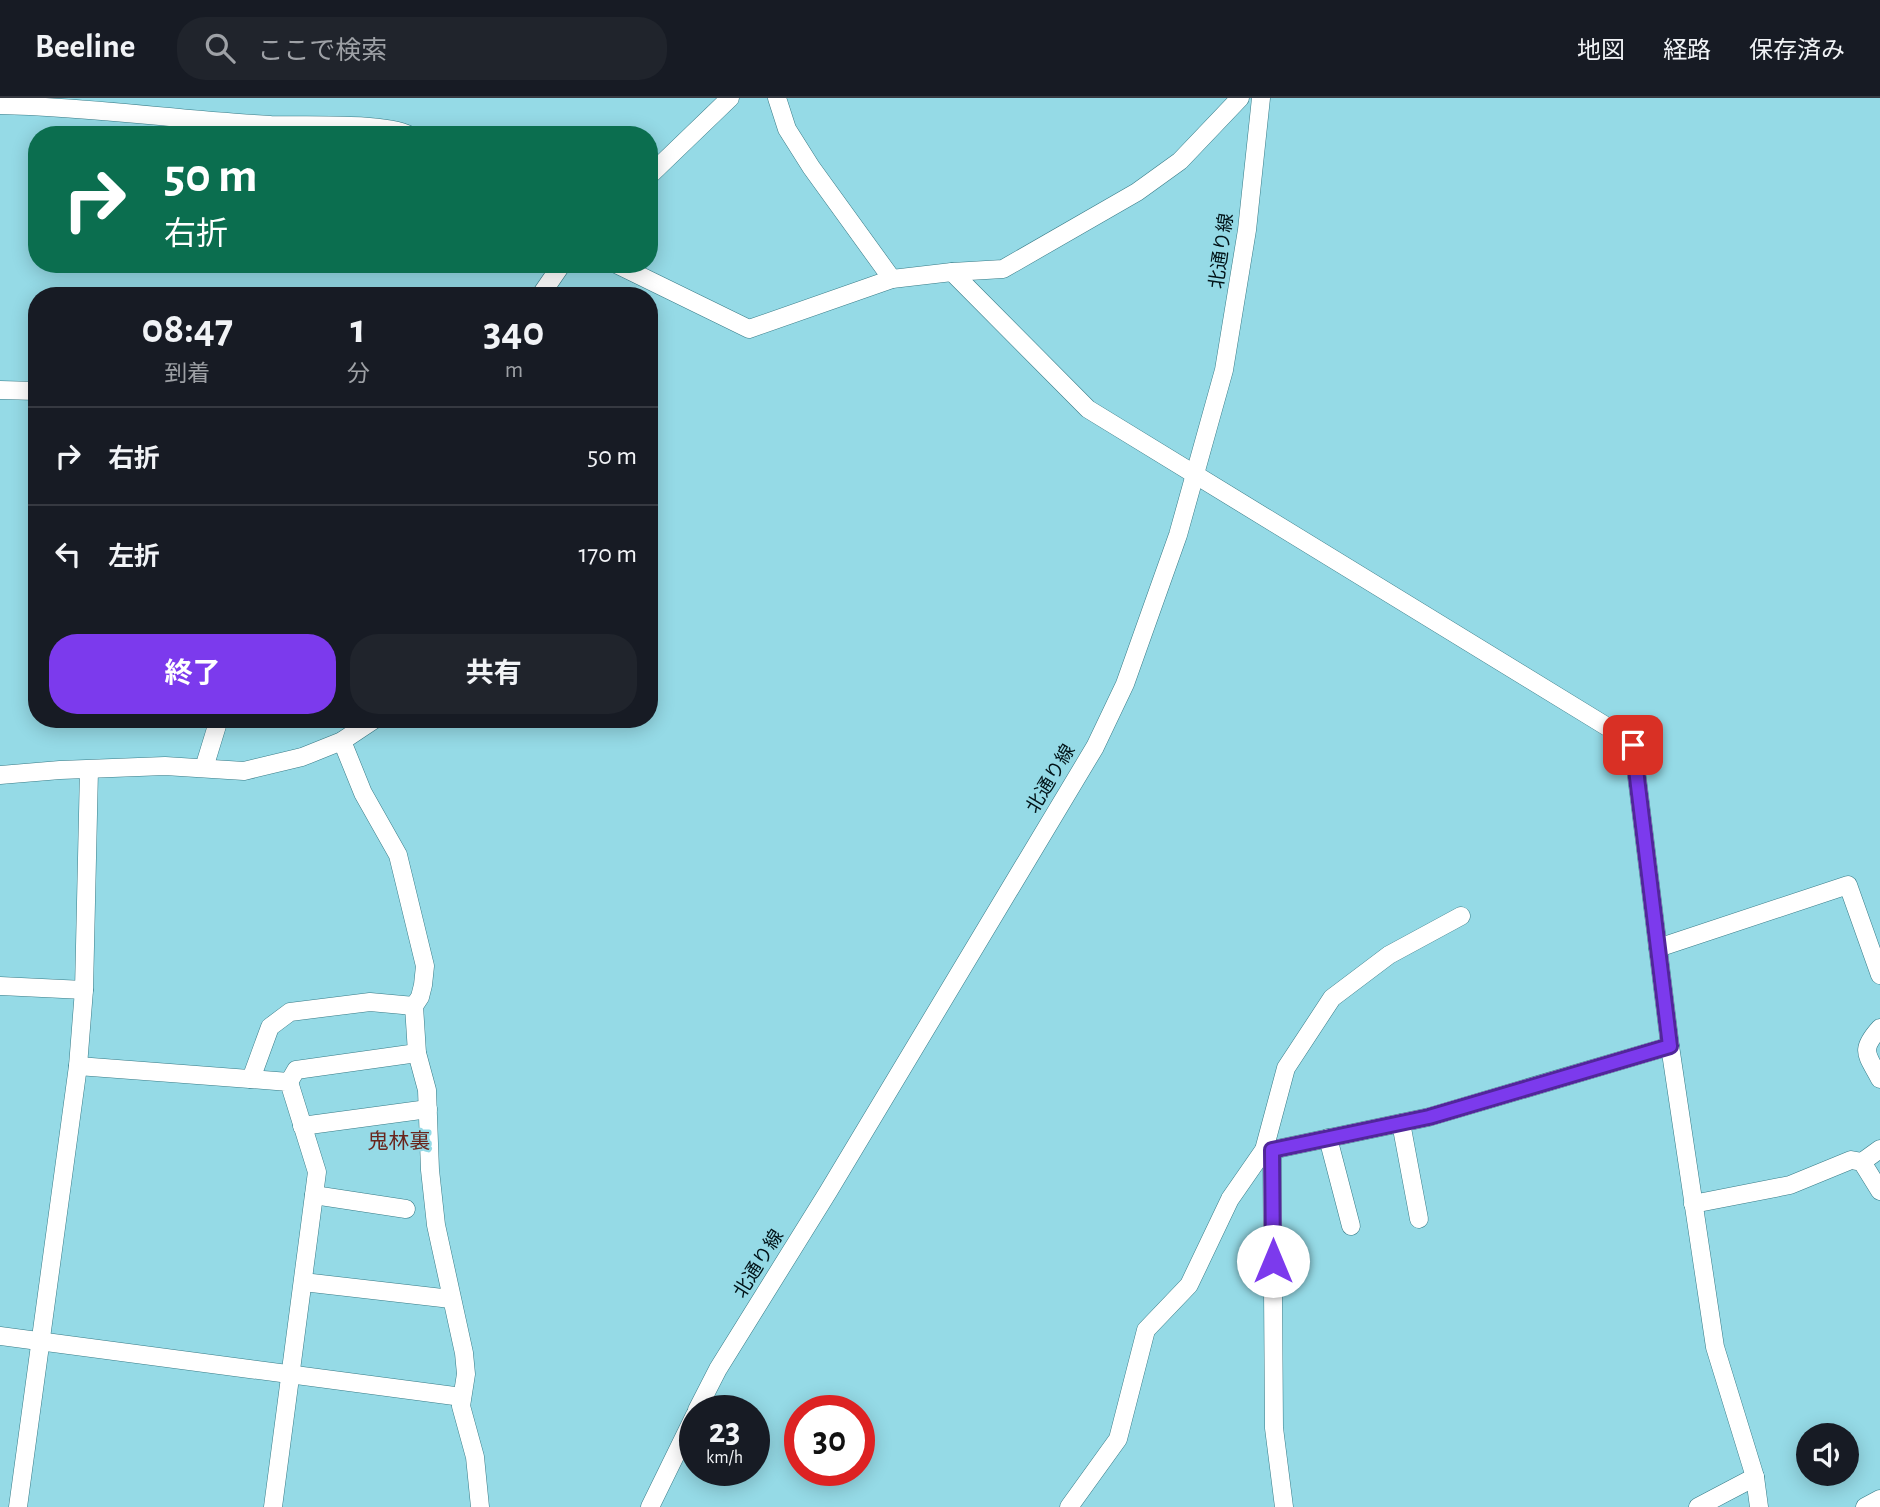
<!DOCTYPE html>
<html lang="ja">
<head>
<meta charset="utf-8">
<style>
  :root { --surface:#171b24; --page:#20242c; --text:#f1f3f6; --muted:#9ea1a6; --line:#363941; --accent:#7c3aed }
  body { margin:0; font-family:"Alegreya Sans","Noto Sans JP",sans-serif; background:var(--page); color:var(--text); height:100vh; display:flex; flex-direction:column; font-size:26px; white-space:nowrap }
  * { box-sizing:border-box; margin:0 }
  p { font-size:23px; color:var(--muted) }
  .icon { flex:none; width:38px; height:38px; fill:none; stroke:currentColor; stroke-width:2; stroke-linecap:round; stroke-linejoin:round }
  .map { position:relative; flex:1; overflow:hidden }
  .panel { position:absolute; left:28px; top:189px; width:630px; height:441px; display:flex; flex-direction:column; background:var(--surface); border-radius:28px; box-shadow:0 4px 18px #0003 }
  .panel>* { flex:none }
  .top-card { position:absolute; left:28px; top:28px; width:630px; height:147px; border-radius:28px; box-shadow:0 4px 18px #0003; background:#0b6e4f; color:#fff; overflow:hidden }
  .controls { position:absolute; left:1796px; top:1325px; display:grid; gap:14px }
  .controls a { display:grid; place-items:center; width:63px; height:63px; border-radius:50%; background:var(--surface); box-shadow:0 4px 18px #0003; font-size:35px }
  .speed { position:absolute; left:679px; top:1297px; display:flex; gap:14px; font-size:35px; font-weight:700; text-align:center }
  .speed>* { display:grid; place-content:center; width:91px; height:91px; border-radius:50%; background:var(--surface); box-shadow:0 4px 18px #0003; line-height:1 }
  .speed small { font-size:18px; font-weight:400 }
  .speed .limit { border:10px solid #d22; background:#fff; color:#111 }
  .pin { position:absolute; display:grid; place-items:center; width:60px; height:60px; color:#fff; margin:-30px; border-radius:14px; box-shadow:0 4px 10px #0006 }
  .me { position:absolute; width:77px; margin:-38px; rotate:0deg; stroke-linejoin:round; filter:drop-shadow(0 0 5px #0008) }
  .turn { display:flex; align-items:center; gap:24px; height:147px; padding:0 21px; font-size:32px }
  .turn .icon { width:91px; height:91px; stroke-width:2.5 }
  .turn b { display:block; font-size:49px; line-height:60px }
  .eta { display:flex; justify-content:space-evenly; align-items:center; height:119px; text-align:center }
  .eta b { font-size:42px; font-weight:700; line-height:49px }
  .action { display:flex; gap:14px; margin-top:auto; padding:14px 21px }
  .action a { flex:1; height:80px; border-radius:28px; background:var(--accent); color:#fff; font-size:28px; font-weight:700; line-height:80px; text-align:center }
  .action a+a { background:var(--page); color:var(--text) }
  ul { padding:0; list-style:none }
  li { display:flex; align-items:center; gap:21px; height:98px; padding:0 21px; border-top:2px solid var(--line) }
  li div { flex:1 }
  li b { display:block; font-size:26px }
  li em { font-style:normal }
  header { display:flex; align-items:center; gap:42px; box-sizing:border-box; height:98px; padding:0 35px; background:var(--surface); border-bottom:2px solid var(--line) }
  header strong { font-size:33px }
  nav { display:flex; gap:38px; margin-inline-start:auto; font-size:24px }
  .search { width:490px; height:63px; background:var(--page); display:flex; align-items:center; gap:18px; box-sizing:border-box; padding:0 24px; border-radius:28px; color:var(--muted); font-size:26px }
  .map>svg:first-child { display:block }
</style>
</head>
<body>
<header>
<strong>Beeline</strong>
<div class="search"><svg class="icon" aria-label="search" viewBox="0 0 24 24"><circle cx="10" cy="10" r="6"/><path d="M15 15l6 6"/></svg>ここで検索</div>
<nav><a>地図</a><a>経路</a><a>保存済み</a></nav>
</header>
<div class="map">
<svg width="1880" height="1409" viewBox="0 0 1880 1409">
  <rect width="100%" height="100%" fill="#95dae6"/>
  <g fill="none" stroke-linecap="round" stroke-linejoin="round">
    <g stroke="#377b87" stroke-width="19">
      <g id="minor">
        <polyline points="777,0 787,31 811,69 892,181"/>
        <path d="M 0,7 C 90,9 181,22 271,27 C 304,28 383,24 409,37"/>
        <polyline points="649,78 730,0"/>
        <polyline points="616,166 749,231 892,181 952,174 1003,171 1137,94 1180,63 1240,0"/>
        <polyline points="952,174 1088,311 1614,633 1633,647 1670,948 1715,1249 1755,1379 1759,1409"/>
        <polyline points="540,198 562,166"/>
        <polyline points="0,292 37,293"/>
        <polyline points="342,643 363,695 398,757 425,868 423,887 420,899 414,908 417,955 427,992 430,1072 436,1127 464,1255 466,1276 461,1308 475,1359 480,1409"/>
        <polyline points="204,670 219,621"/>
        <polyline points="0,677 60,672 165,668 244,673 302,659 342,643 375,621"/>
        <polyline points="1658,850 1848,787 1880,877"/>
        <polyline points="0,888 84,892"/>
        <path d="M 1880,930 C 1859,953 1867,956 1880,981"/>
        <polyline points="78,968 289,984 317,1074 273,1409"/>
        <polyline points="251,981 270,929 290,914 370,904 414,908"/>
        <polyline points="289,984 296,972 417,955"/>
        <polyline points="1401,1025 1419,1121"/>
        <polyline points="302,1028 428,1011"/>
        <polyline points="1328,1040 1351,1128"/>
        <polyline points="1264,1052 1272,1052 1429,1019 1670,948"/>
        <polyline points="1272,1052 1274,1330 1284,1409"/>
        <polyline points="1862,1064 1880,1093"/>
        <polyline points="314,1097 406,1111"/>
        <polyline points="1693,1106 1790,1087 1851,1062 1862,1064 1880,1051"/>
        <polyline points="303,1184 451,1201"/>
        <polyline points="0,1238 462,1299"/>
        <polyline points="697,1312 718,1271 828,1094 1095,649 1125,586 1178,437 1224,272 1247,132 1261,0"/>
        <polyline points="18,1409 78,968 84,892 89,672"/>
        <polyline points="650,1409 695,1317"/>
        <polyline points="1069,1409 1118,1341 1146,1232 1189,1187 1230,1101 1264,1052 1286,970 1332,900 1389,857 1461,818"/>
        <polyline points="1698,1409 1755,1379"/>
        <polyline points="1865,1409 1880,1401"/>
      </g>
    </g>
    <use href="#minor" stroke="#fff" stroke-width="18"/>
  </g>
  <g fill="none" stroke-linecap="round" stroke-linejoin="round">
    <g stroke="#51269a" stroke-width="18">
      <polyline id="route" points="1273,1163 1272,1052 1429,1019 1670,948 1633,647"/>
    </g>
    <use href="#route" stroke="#7c3aed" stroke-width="12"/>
  </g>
  <g text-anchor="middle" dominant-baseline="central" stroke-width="5" stroke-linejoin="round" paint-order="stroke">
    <g font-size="19" fill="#001217" stroke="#95dae6">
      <text transform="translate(1222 153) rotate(-82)">北通り線</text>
      <text transform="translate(1051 681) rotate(-59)">北通り線</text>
      <text transform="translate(759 1166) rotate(-58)">北通り線</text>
    </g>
    <g font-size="21" fill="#69251c" stroke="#95dae6">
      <text x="399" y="1043">鬼林裏</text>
    </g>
  </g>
</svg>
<div class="controls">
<a><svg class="icon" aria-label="sound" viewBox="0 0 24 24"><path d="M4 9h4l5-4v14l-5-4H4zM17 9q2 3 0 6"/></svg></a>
</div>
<div class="speed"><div>23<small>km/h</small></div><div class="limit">30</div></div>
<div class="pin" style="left:1633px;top:647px;background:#d93025"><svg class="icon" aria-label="arrive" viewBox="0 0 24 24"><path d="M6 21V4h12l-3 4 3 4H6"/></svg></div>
<svg class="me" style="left:1273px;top:1163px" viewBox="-20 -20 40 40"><circle r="19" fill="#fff"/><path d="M0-13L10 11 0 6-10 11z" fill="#7c3aed"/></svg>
<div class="top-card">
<div class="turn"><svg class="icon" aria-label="right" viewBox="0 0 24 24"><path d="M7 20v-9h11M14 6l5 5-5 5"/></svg><div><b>50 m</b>右折</div></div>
</div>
<section class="panel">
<div class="eta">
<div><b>08:47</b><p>到着</p></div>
<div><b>1</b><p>分</p></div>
<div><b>340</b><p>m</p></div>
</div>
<ul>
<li><svg class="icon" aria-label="right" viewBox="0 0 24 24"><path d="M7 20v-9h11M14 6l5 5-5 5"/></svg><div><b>右折</b></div><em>50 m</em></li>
<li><svg class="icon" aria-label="left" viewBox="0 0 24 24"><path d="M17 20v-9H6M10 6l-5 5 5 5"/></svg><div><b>左折</b></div><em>170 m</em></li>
</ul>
<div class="action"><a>終了</a><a>共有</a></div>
</section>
</div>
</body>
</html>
